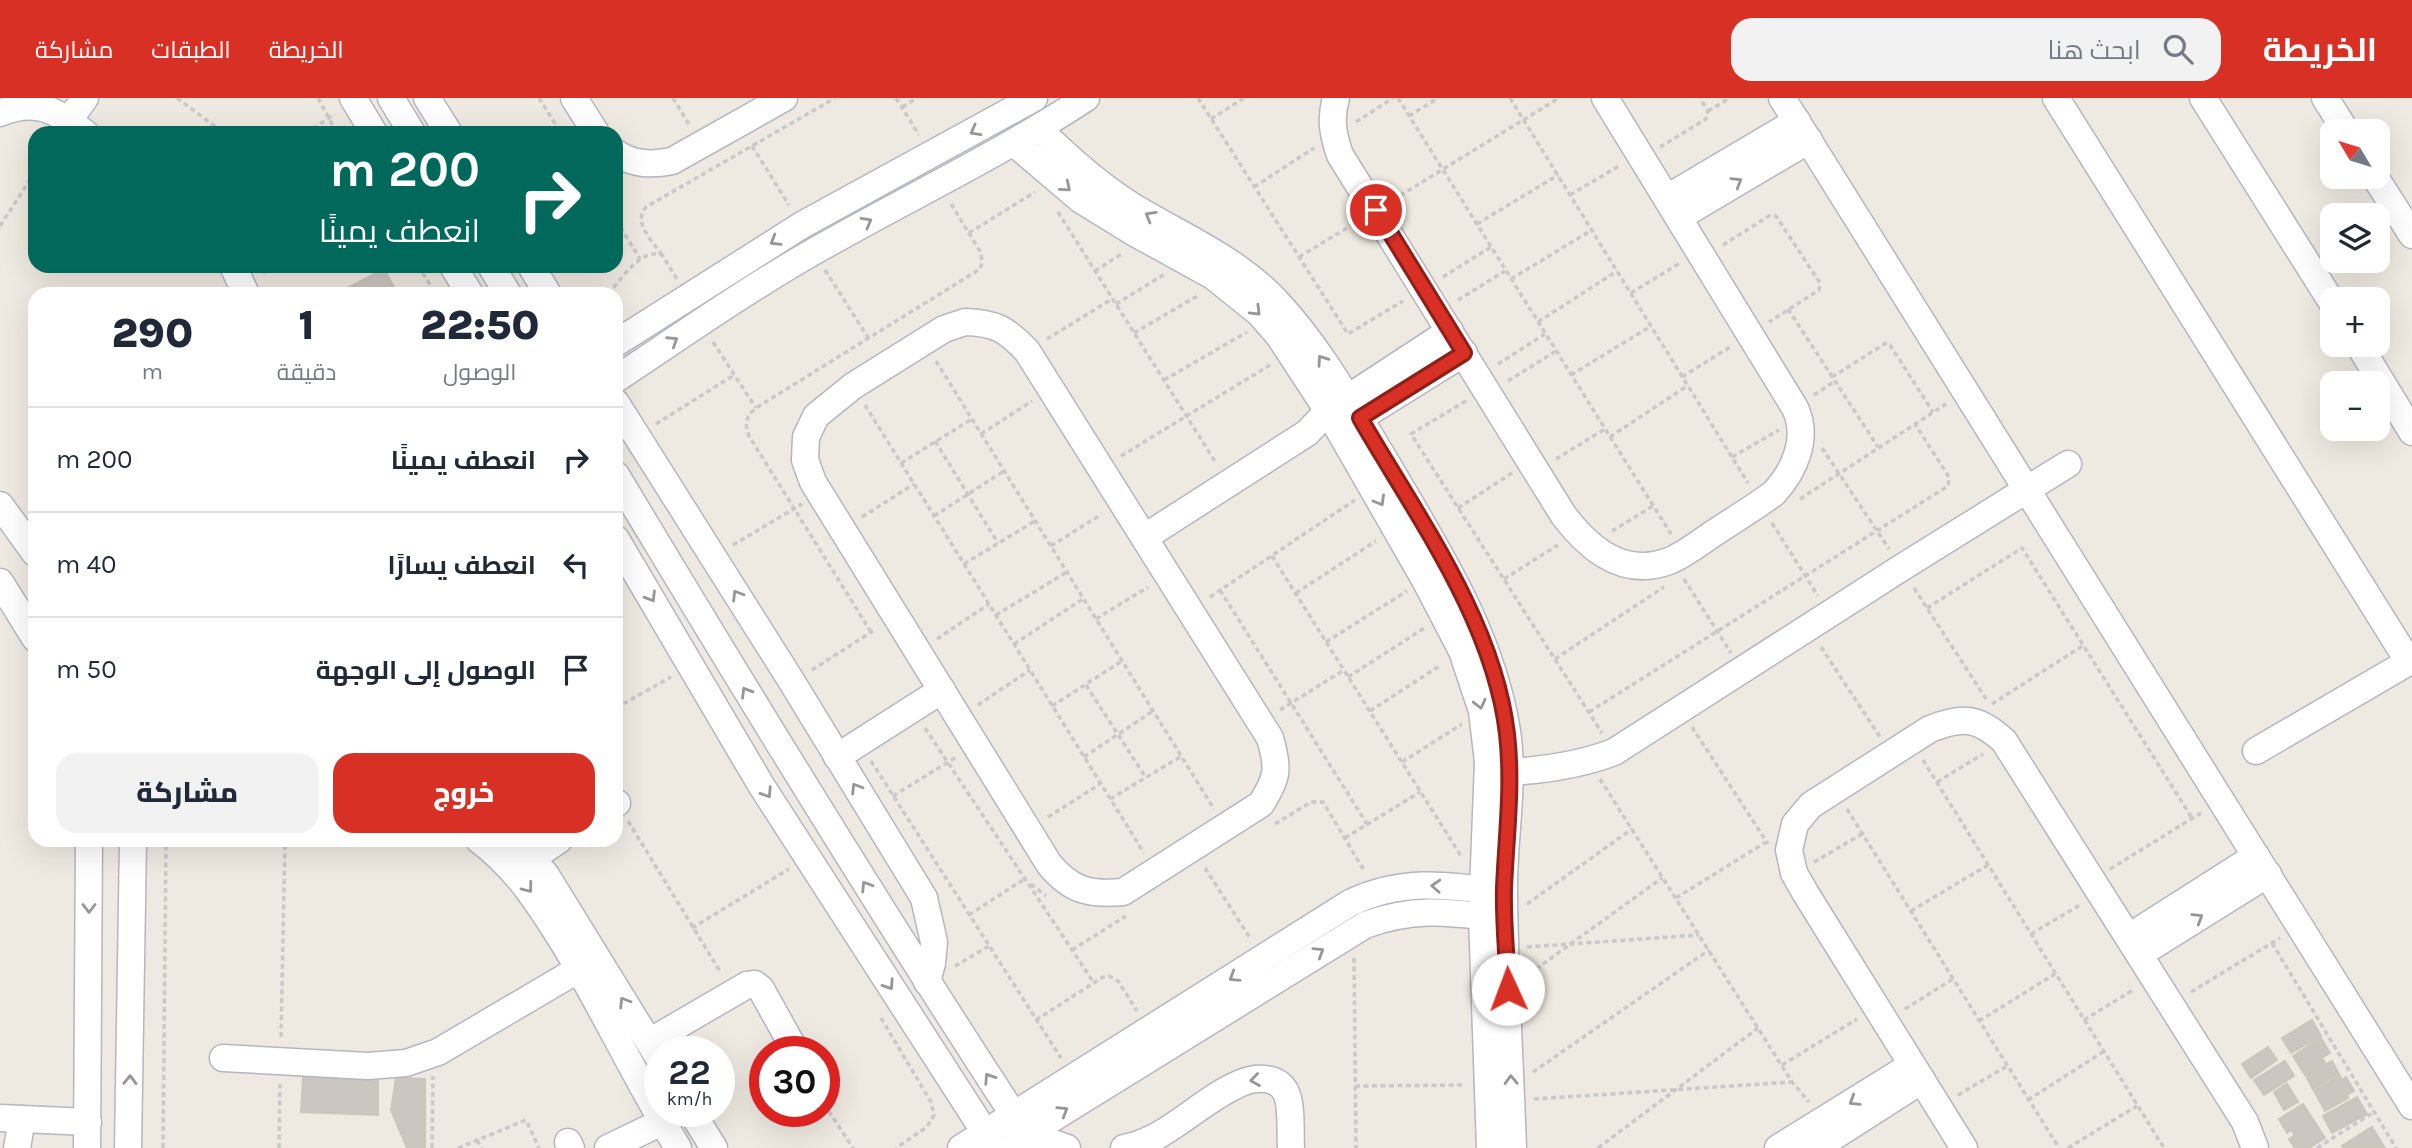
<!DOCTYPE html>
<html lang="ar">
<head>
<meta charset="utf-8">
<style>
  :root { --surface:#fff; --page:#f2f2f3; --text:#1f2937; --muted:#747a83; --line:#e0e1e3; --accent:#d93025 }
  body { margin:0; font-family:Karla,Cairo,sans-serif; background:var(--page); color:var(--text); direction:rtl; height:100vh; display:flex; flex-direction:column; font-size:26px; white-space:nowrap }
  * { box-sizing:border-box; margin:0 }
  p { font-size:23px; color:var(--muted) }
  .icon { flex:none; width:38px; height:38px; fill:none; stroke:currentColor; stroke-width:2; stroke-linecap:round; stroke-linejoin:round }
  .map { position:relative; flex:1; overflow:hidden; direction:ltr }
  .details { position:absolute; left:28px; top:189px; width:595px; height:560px; display:flex; flex-direction:column; background:var(--surface); border-radius:21px; box-shadow:0 7px 28px #0002; direction:rtl }
  .details>* { flex:none }
  .guide { position:absolute; left:28px; top:28px; width:595px; height:147px; border-radius:21px; box-shadow:0 7px 28px #0002; direction:rtl; background:#00695c; color:#fff; overflow:hidden }
  .needle { width:46px; rotate:308deg }
  .buttons { position:absolute; left:2320px; top:21px; display:grid; gap:14px }
  .buttons a { display:grid; place-items:center; width:70px; height:70px; border-radius:14px; background:var(--surface); box-shadow:0 7px 28px #0002; font-size:35px }
  .speed { position:absolute; left:644px; top:938px; display:flex; gap:14px; font-size:35px; font-weight:700; text-align:center }
  .speed>* { display:grid; place-content:center; width:91px; height:91px; border-radius:50%; background:var(--surface); box-shadow:0 7px 28px #0002; line-height:1 }
  .speed small { font-size:18px; font-weight:400 }
  .speed .limit { border:10px solid #d22; background:#fff; color:#111 }
  .pin { position:absolute; display:grid; place-items:center; width:60px; height:60px; color:#fff; margin:-30px; border:4px solid #fff; border-radius:50%; box-shadow:0 2px 7px #0007 }
  .me { position:absolute; width:77px; margin:-38px; rotate:358deg; stroke-linejoin:round; filter:drop-shadow(0 0 5px #0008) }
  .turn { display:flex; align-items:center; gap:24px; height:147px; padding:0 28px; font-size:32px }
  .turn .icon { width:91px; height:91px; stroke-width:2.5 }
  .turn b { display:block; font-size:49px; line-height:60px }
  .eta { display:flex; justify-content:space-evenly; align-items:center; height:119px; text-align:center }
  .eta b { font-size:42px; font-weight:800; line-height:49px }
  .action { display:flex; gap:14px; margin-top:auto; padding:14px 28px }
  .action a { flex:1; height:80px; border-radius:21px; background:var(--accent); color:#fff; font-size:28px; font-weight:800; line-height:80px; text-align:center }
  .action a+a { background:var(--page); color:var(--text) }
  ul { padding:0; list-style:none }
  li { display:flex; align-items:center; gap:21px; height:105px; padding:0 28px; border-top:2px solid var(--line) }
  li div { flex:1 }
  li b { display:block; font-size:26px }
  li em { font-style:normal }
  header { display:flex; align-items:center; gap:42px; box-sizing:border-box; height:98px; padding:0 35px; background:var(--accent); color:#fff }
  header strong { font-size:33px }
  nav { display:flex; gap:38px; margin-inline-start:auto; font-size:24px }
  .search { width:490px; height:63px; background:var(--page); display:flex; align-items:center; gap:18px; box-sizing:border-box; padding:0 24px; border-radius:21px; color:var(--muted); font-size:26px }
  .map>svg:first-child { display:block }
</style>
</head>
<body>
<header>
<strong>الخريطة</strong>
<div class="search"><svg class="icon" aria-label="search" viewBox="0 0 24 24"><circle cx="10" cy="10" r="6"/><path d="M15 15l6 6"/></svg>ابحث هنا</div>
<nav><a>الخريطة</a><a>الطبقات</a><a>مشاركة</a></nav>
</header>
<div class="map">
<svg width="2412" height="1050" viewBox="0 0 2412 1050">
  <rect width="100%" height="100%" fill="#efeae1"/>
  <g fill="#cbc6c0" stroke="#cbc6ba" stroke-width="2">
    <polygon points="384,171 398,196 336,196"/>
    <polygon points="2312,922 2321,938 2291,955 2282,940"/>
    <polygon points="2321,940 2330,955 2322,960 2325,965 2305,977 2293,958"/>
    <polygon points="2268,949 2277,962 2251,980 2242,966"/>
    <polygon points="2285,963 2294,978 2264,997 2254,982"/>
    <polygon points="2332,963 2339,976 2313,991 2306,978"/>
    <polygon points="2340,978 2342,982 2346,979 2354,993 2347,997 2348,1000 2325,1013 2314,993"/>
    <polygon points="303,979 378,982 378,1017 301,1014"/>
    <polygon points="396,980 425,981 425,1050 407,1050 391,1012"/>
    <polygon points="2287,986 2298,1004 2284,1012 2274,994"/>
    <polygon points="2357,999 2367,1016 2332,1035 2323,1018"/>
    <polygon points="2303,1006 2325,1040 2309,1050 2295,1050 2289,1041 2295,1037 2291,1032 2287,1035 2279,1021"/>
    <polygon points="2372,1029 2385,1050 2344,1050 2342,1048"/>
  </g>
  <g fill="none" stroke-linecap="round" stroke-linejoin="round">
    <g stroke="#b4b6c1" stroke-width="29">
      <g id="minor">
        <polyline points="353,0 374,35"/>
        <polyline points="391,0 412,35"/>
        <polyline points="427,0 449,35"/>
        <polyline points="574,0 596,35"/>
        <path d="M 1336,0 C 1330,21 1333,37 1340,57 L 1564,418 C 1590,452 1624,480 1669,463 C 1684,457 1698,446 1711,437 C 1732,423 1754,410 1774,395 C 1795,372 1809,340 1795,310 L 1605,0"/>
        <polyline points="1782,0 2412,1008"/>
        <polyline points="2056,0 2409,564"/>
        <polyline points="2203,0 2333,206"/>
        <polyline points="2325,0 2346,33"/>
        <path d="M 0,15 C 36,0 56,12 85,35"/>
        <polyline points="69,22 85,0"/>
        <path d="M 1039,31 C 1068,60 1097,86 1132,108 C 1183,139 1236,160 1277,204 C 1321,251 1353,310 1386,364 C 1436,450 1491,533 1507,633 C 1515,686 1503,742 1504,796 C 1505,881 1510,965 1513,1050"/>
        <polyline points="1014,45 1081,102 1133,134 1213,178 1259,215 1279,238 1328,313 1425,482 1462,553 1482,613 1488,664 1482,818 1490,1050"/>
        <path d="M 616,55 C 634,67 652,67 672,63 L 784,0"/>
        <polyline points="2375,79 2412,137"/>
        <polyline points="1667,100 1797,23"/>
        <polyline points="1679,119 1809,42"/>
        <polyline points="233,168 246,196"/>
        <polyline points="453,168 470,196"/>
        <polyline points="491,168 508,196"/>
        <polyline points="531,168 548,196"/>
        <path d="M 965,224 C 996,225 1006,231 1027,253 L 1270,640 C 1279,671 1278,679 1261,706 L 1123,794 C 1090,797 1071,793 1049,766 L 813,384 L 805,362 L 806,339 L 816,318 L 853,288 L 944,231 Z"/>
        <polyline points="616,245 802,127 1034,0"/>
        <polyline points="2359,247 2412,334"/>
        <path d="M 616,281 C 681,238 745,193 813,154 C 904,102 999,57 1086,0"/>
        <polyline points="616,305 792,584 924,800 934,844 932,865 927,884"/>
        <polyline points="1347,328 1464,255"/>
        <path d="M 616,377 C 745,592 876,806 1013,1016 L 1028,1036 L 1067,1050"/>
        <polyline points="0,407 35,455"/>
        <polyline points="1145,439 1307,335 1328,313 1450,233"/>
        <polyline points="616,441 761,687 995,1050"/>
        <polyline points="0,484 35,540"/>
        <polyline points="2256,653 2412,562"/>
        <polyline points="837,659 942,592"/>
        <path d="M 1509,674 C 1545,672 1580,667 1614,654 L 1901,470 L 2068,366"/>
        <polyline points="616,705 617,705"/>
        <path d="M 479,742 C 518,771 541,809 566,849 C 605,915 638,984 678,1050"/>
        <polyline points="517,742 546,777 660,962"/>
        <polyline points="533,759 559,742"/>
        <polyline points="2129,839 2256,758"/>
        <polyline points="2140,856 2268,776"/>
        <polyline points="649,944 747,887 755,886 761,891 796,954"/>
        <polyline points="223,960 368,968 406,965 438,954 579,871"/>
        <polyline points="691,1013 714,1050"/>
        <polyline points="0,1020 88,1024"/>
        <path d="M 1016,1043 L 1365,827 C 1414,809 1448,814 1498,820"/>
        <polyline points="568,1044 571,1050"/>
        <polyline points="17,1050 22,1021"/>
        <polyline points="87,1050 89,742"/>
        <polyline points="128,1050 133,742"/>
        <polyline points="608,1050 662,1024"/>
        <path d="M 961,1050 L 1350,805 C 1400,781 1445,786 1499,794"/>
        <path d="M 1124,1050 C 1168,1042 1200,1002 1241,985 C 1256,978 1280,978 1287,997 C 1292,1011 1290,1034 1291,1050"/>
        <polyline points="1778,1050 1912,967"/>
        <polyline points="1816,1050 1922,982"/>
        <path d="M 1964,1050 L 1806,796 L 1794,775 L 1789,752 L 1795,726 L 1811,707 L 1930,631 C 1963,618 1978,619 2004,643 L 2245,1024 L 2255,1050"/>
      </g>
    </g>
    <g stroke="#c9c9c9" stroke-width="3.5" stroke-dasharray="5 3.5" stroke-linecap="butt">
      <polyline points="177,0 224,35"/>
      <polyline points="318,0 337,35"/>
      <polyline points="539,0 561,35"/>
      <polyline points="673,0 690,28"/>
      <polyline points="896,0 919,37"/>
      <polyline points="1198,0 1348,236 1403,203"/>
      <polyline points="1398,0 1671,436"/>
      <polyline points="1510,0 1748,385"/>
      <polyline points="902,9 917,0"/>
      <polyline points="1708,13 1730,0"/>
      <polyline points="1409,18 1438,0"/>
      <polyline points="1211,21 1244,0"/>
      <polyline points="1356,24 1393,0"/>
      <polyline points="306,35 335,16"/>
      <polyline points="752,48 789,107"/>
      <polyline points="1660,49 1706,21 1708,13 1700,0"/>
      <polyline points="1254,89 1314,50"/>
      <polyline points="1570,97 1619,68"/>
      <polyline points="1393,102 1559,0"/>
      <polyline points="1058,114 1216,365"/>
      <polyline points="616,122 640,161"/>
      <polyline points="1477,126 1558,77"/>
      <polyline points="0,128 35,74"/>
      <polyline points="969,135 1035,94"/>
      <polyline points="1723,147 1769,118 1776,118 1820,185 1819,192 1769,224"/>
      <path d="M 662,157 C 653,144 632,124 646,109 L 835,0"/>
      <polyline points="1299,159 1357,124"/>
      <polyline points="418,168 436,196"/>
      <polyline points="825,172 869,241"/>
      <polyline points="1095,173 1123,155"/>
      <polyline points="263,175 274,168"/>
      <polyline points="1443,179 1491,149"/>
      <polyline points="1511,181 1592,132"/>
      <polyline points="1631,195 1680,165"/>
      <path d="M 608,196 C 621,182 641,149 662,157 L 677,181"/>
      <polyline points="1458,202 1505,173"/>
      <polyline points="1116,206 1165,176"/>
      <polyline points="1788,211 1878,349"/>
      <polyline points="1538,224 1617,173"/>
      <polyline points="1134,235 1199,197"/>
      <polyline points="1047,241 1112,201"/>
      <polyline points="713,244 756,310"/>
      <polyline points="936,263 1214,711"/>
      <polyline points="1498,266 1545,236"/>
      <polyline points="1571,277 1651,228"/>
      <polyline points="1682,279 1730,249"/>
      <polyline points="1832,279 1886,245 1890,247 1933,314"/>
      <polyline points="1164,282 1247,234"/>
      <polyline points="1508,283 1556,253"/>
      <polyline points="1814,297 1835,283"/>
      <polyline points="1466,303 1411,336 1602,635"/>
      <polyline points="865,307 1144,755"/>
      <polyline points="656,326 734,277"/>
      <polyline points="981,336 1032,303"/>
      <polyline points="1610,339 1687,288"/>
      <polyline points="935,343 998,445"/>
      <polyline points="1822,350 1889,451"/>
      <polyline points="1121,358 1270,267"/>
      <polyline points="1732,359 1779,332"/>
      <polyline points="1556,361 1605,331"/>
      <polyline points="901,365 972,321"/>
      <polyline points="1800,401 1946,306"/>
      <polyline points="1458,410 1512,375"/>
      <polyline points="934,418 1004,373"/>
      <polyline points="862,419 914,386"/>
      <polyline points="1772,425 1818,498"/>
      <polyline points="1612,433 1653,408"/>
      <polyline points="733,447 802,406"/>
      <polyline points="1051,448 1102,416"/>
      <polyline points="1272,458 1461,758"/>
      <polyline points="964,466 1035,423"/>
      <polyline points="1504,481 1558,447"/>
      <polyline points="1684,481 1731,555"/>
      <polyline points="1914,490 1988,604"/>
      <polyline points="1220,492 1367,726"/>
      <polyline points="1296,495 1376,443"/>
      <polyline points="1210,499 1355,402"/>
      <polyline points="1927,510 2022,450 2192,720"/>
      <polyline points="996,517 1067,474"/>
      <polyline points="1096,521 1148,489"/>
      <path d="M 871,534 L 749,338 C 744,326 746,318 756,310 L 980,171 L 982,165 L 981,155 L 950,104"/>
      <polyline points="937,541 989,506"/>
      <polyline points="1326,544 1407,493"/>
      <polyline points="1014,546 1083,501"/>
      <polyline points="1821,549 1880,639"/>
      <polyline points="1555,561 1664,489"/>
      <polyline points="812,572 873,533"/>
      <polyline points="1348,579 1426,529"/>
      <polyline points="1086,587 1146,680"/>
      <polyline points="1992,606 2084,547"/>
      <polyline points="978,607 1030,572"/>
      <polyline points="1052,608 1122,563"/>
      <polyline points="616,610 671,579"/>
      <polyline points="1280,612 1344,572"/>
      <polyline points="1370,613 1441,567"/>
      <polyline points="1589,614 1948,388 1949,379 1915,326"/>
      <polyline points="1692,629 1768,746"/>
      <polyline points="925,630 1094,885"/>
      <polyline points="1084,659 1153,613"/>
      <polyline points="1923,662 2164,1050"/>
      <polyline points="871,663 1061,960"/>
      <polyline points="1402,664 1462,626"/>
      <polyline points="1600,681 1792,984 1809,1004"/>
      <polyline points="1937,684 1983,656"/>
      <polyline points="893,698 958,658"/>
      <polyline points="1110,701 1180,659"/>
      <polyline points="1847,711 2059,1050"/>
      <polyline points="1048,719 1100,686"/>
      <polyline points="628,723 721,875"/>
      <polyline points="1275,726 1311,704 1323,704 1365,774"/>
      <polyline points="1345,740 1420,694"/>
      <polyline points="1814,764 1862,736"/>
      <polyline points="1205,770 1250,840"/>
      <polyline points="2110,771 2201,715"/>
      <polyline points="1031,786 1046,798"/>
      <polyline points="1676,800 1766,744"/>
      <polyline points="1527,806 1632,731"/>
      <polyline points="1911,813 1988,767"/>
      <polyline points="969,817 1026,780"/>
      <polyline points="692,830 789,771"/>
      <polyline points="2031,836 2080,807"/>
      <polyline points="2272,845 2396,1050"/>
      <polyline points="1527,849 1699,837"/>
      <polyline points="1072,852 1126,818"/>
      <polyline points="1354,860 1356,1050"/>
      <polyline points="955,868 989,848"/>
      <polyline points="1529,876 1662,780"/>
      <polyline points="2191,894 2280,840"/>
      <polyline points="1905,911 1953,881"/>
      <polyline points="881,920 931,1004 934,1017 927,1029 896,1050"/>
      <polyline points="1036,922 1103,879 1109,878 1118,883 1137,913"/>
      <polyline points="2084,922 2133,892"/>
      <polyline points="1979,923 2055,876"/>
      <polyline points="281,939 285,742"/>
      <polyline points="1782,967 1857,921"/>
      <polyline points="1533,974 1709,852"/>
      <polyline points="1355,988 1465,987"/>
      <polyline points="1958,997 2007,968"/>
      <polyline points="1534,1001 1792,984"/>
      <polyline points="2028,1002 2103,954"/>
      <polyline points="824,1006 853,1050"/>
      <polyline points="477,1042 482,1050"/>
      <polyline points="163,1050 166,742"/>
      <polyline points="279,1050 280,986"/>
      <polyline points="432,1050 433,978"/>
      <polyline points="458,1050 526,1022 539,1050"/>
      <polyline points="1598,1050 1758,930"/>
      <polyline points="2068,1050 2137,1008"/>
      <polyline points="2317,1050 2374,1014"/>
    </g>
    <use href="#minor" stroke="#fff" stroke-width="26"/>
  </g>
  <defs><path id="oneway-chevron" d="M-2-3.5L2.5 0L-2 3.5" fill="none" stroke-width="1.6" stroke-linecap="round" stroke-linejoin="round" transform="scale(1.75)"/></defs>
  <g stroke="#969696">
    <use href="#oneway-chevron" transform="translate(975 33) rotate(151)"/>
    <use href="#oneway-chevron" transform="translate(1737 84) rotate(-31)"/>
    <use href="#oneway-chevron" transform="translate(1066 89) rotate(40)"/>
    <use href="#oneway-chevron" transform="translate(1150 118) rotate(-150)"/>
    <use href="#oneway-chevron" transform="translate(867 124) rotate(-29)"/>
    <use href="#oneway-chevron" transform="translate(775 143) rotate(149)"/>
    <use href="#oneway-chevron" transform="translate(1256 213) rotate(45)"/>
    <use href="#oneway-chevron" transform="translate(673 243) rotate(-33)"/>
    <use href="#oneway-chevron" transform="translate(1322 262) rotate(-125)"/>
    <use href="#oneway-chevron" transform="translate(1380 403) rotate(60)"/>
    <use href="#oneway-chevron" transform="translate(737 497) rotate(-122)"/>
    <use href="#oneway-chevron" transform="translate(651 499) rotate(59)"/>
    <use href="#oneway-chevron" transform="translate(746 594) rotate(-121)"/>
    <use href="#oneway-chevron" transform="translate(1480 606) rotate(76)"/>
    <use href="#oneway-chevron" transform="translate(856 690) rotate(-122)"/>
    <use href="#oneway-chevron" transform="translate(767 695) rotate(57)"/>
    <use href="#oneway-chevron" transform="translate(866 788) rotate(-122)"/>
    <use href="#oneway-chevron" transform="translate(1436 788) rotate(-177)"/>
    <use href="#oneway-chevron" transform="translate(528 790) rotate(53)"/>
    <use href="#oneway-chevron" transform="translate(89 810) rotate(90)"/>
    <use href="#oneway-chevron" transform="translate(2198 820) rotate(-32)"/>
    <use href="#oneway-chevron" transform="translate(1319 854) rotate(-32)"/>
    <use href="#oneway-chevron" transform="translate(1234 879) rotate(148)"/>
    <use href="#oneway-chevron" transform="translate(889 887) rotate(57)"/>
    <use href="#oneway-chevron" transform="translate(624 904) rotate(-122)"/>
    <use href="#oneway-chevron" transform="translate(989 980) rotate(-123)"/>
    <use href="#oneway-chevron" transform="translate(130 982) rotate(-89)"/>
    <use href="#oneway-chevron" transform="translate(1255 982) rotate(172)"/>
    <use href="#oneway-chevron" transform="translate(1511 982) rotate(-92)"/>
    <use href="#oneway-chevron" transform="translate(1854 1003) rotate(148)"/>
    <use href="#oneway-chevron" transform="translate(1063 1013) rotate(-32)"/>
  </g>
  <g fill="none" stroke-linecap="round" stroke-linejoin="round">
    <g stroke="#8d1f18" stroke-width="18">
      <path id="route" d="M 1376,112 L 1464,255 L 1360,320 C 1416,417 1494,523 1507,636 C 1513,687 1506,740 1504,790 C 1503,824 1507,858 1508,891"/>
    </g>
    <use href="#route" stroke="#d93025" stroke-width="12"/>
  </g>
</svg>
<div class="buttons">
<a><svg class="needle" viewBox="-14 -14 28 28"><path d="M0-13l5 13h-10z" fill="#e53935"/><path d="M0 13l5-13h-10z" fill="#747a83"/></svg></a>
<a><svg class="icon" aria-label="layers" viewBox="0 0 24 24"><path d="M12 4l9 5-9 5-9-5zM3 14l9 5 9-5"/></svg></a>
<a>+</a>
<a>−</a>
</div>
<div class="speed"><div>22<small>km/h</small></div><div class="limit">30</div></div>
<div class="pin" style="left:1376px;top:112px;background:#d93025"><svg class="icon" aria-label="arrive" viewBox="0 0 24 24"><path d="M6 21V4h12l-3 4 3 4H6"/></svg></div>
<svg class="me" style="left:1508px;top:891px" viewBox="-20 -20 40 40"><circle r="19" fill="#fff"/><path d="M0-13L10 11 0 6-10 11z" fill="#d93025"/></svg>
<div class="guide">
<div class="turn"><svg class="icon" aria-label="right" viewBox="0 0 24 24"><path d="M7 20v-9h11M14 6l5 5-5 5"/></svg><div><b>200 m</b>انعطف يمينًا</div></div>
</div>
<section class="details">
<div class="eta">
<div><b>22:50</b><p>الوصول</p></div>
<div><b>1</b><p>دقيقة</p></div>
<div><b>290</b><p>m</p></div>
</div>
<ul>
<li><svg class="icon" aria-label="right" viewBox="0 0 24 24"><path d="M7 20v-9h11M14 6l5 5-5 5"/></svg><div><b>انعطف يمينًا</b></div><em>200 m</em></li>
<li><svg class="icon" aria-label="left" viewBox="0 0 24 24"><path d="M17 20v-9H6M10 6l-5 5 5 5"/></svg><div><b>انعطف يسارًا</b></div><em>40 m</em></li>
<li><svg class="icon" aria-label="arrive" viewBox="0 0 24 24"><path d="M6 21V4h12l-3 4 3 4H6"/></svg><div><b>الوصول إلى الوجهة</b></div><em>50 m</em></li>
</ul>
<div class="action"><a>خروج</a><a>مشاركة</a></div>
</section>
</div>
</body>
</html>
